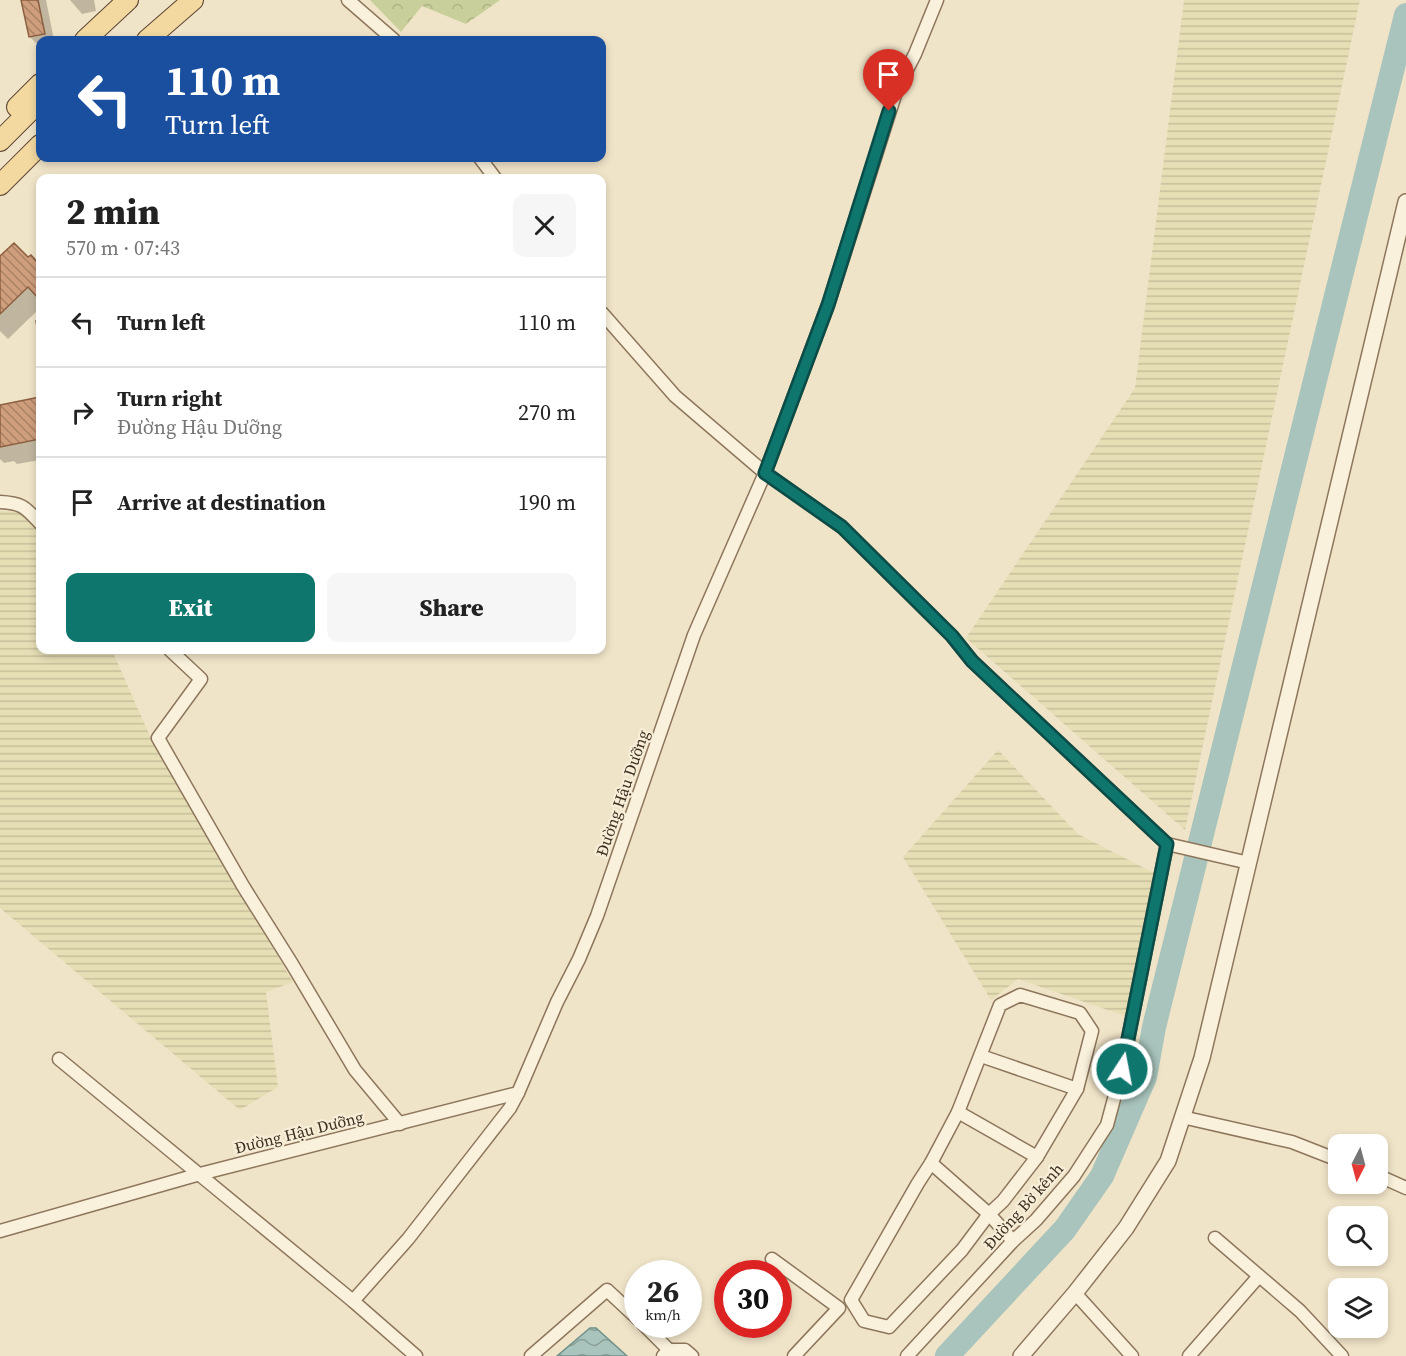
<!DOCTYPE html>
<html lang="en">
<head>
<meta charset="utf-8">
<style>
  :root { --surface:#fff; --page:#f6f6f6; --text:#222; --muted:#767676; --line:#e0e0e0; --accent:#0f766e }
  body { margin:0; font-family:"Source Serif 4",serif; background:var(--page); color:var(--text); height:100vh; display:flex; flex-direction:column; font-size:22px; white-space:nowrap }
  * { box-sizing:border-box; margin:0 }
  p { font-size:20px; color:var(--muted) }
  .icon { flex:none; width:33px; height:33px; fill:none; stroke:currentColor; stroke-width:2; stroke-linecap:round; stroke-linejoin:round }
  .map { position:relative; flex:1; overflow:hidden }
  .side { position:absolute; left:36px; top:174px; width:570px; height:480px; display:flex; flex-direction:column; background:var(--surface); border-radius:12px; box-shadow:0 3px 9px #0003 }
  .side>* { flex:none }
  .guide { position:absolute; left:36px; top:36px; width:570px; height:126px; border-radius:12px; box-shadow:0 3px 9px #0003; background:#1a4fa0; color:#fff; overflow:hidden }
  .needle { width:39px; rotate:186deg }
  .buttons { position:absolute; left:1328px; top:1134px; display:grid; gap:12px }
  .buttons a { display:grid; place-items:center; width:60px; height:60px; border-radius:12px; background:var(--surface); box-shadow:0 3px 9px #0003; font-size:30px }
  .speed { position:absolute; left:624px; top:1260px; display:flex; gap:12px; font-size:30px; font-weight:700; text-align:center }
  .speed>* { display:grid; place-content:center; width:78px; height:78px; border-radius:50%; background:var(--surface); box-shadow:0 3px 9px #0003; line-height:1 }
  .speed small { font-size:15px; font-weight:400 }
  .speed .limit { border:9px solid #d22; background:#fff; color:#111 }
  .pin { position:absolute; display:grid; place-items:center; width:51px; height:51px; color:#fff; margin:-62px -26px; border-radius:50% 50% 50% 0; rotate:-45deg; box-shadow:0 0 6px #0007 }
  .pin .icon { rotate:45deg }
  .me { position:absolute; width:66px; margin:-33px; rotate:11deg; stroke-linejoin:round; filter:drop-shadow(0 0 4px #0008) }
  .turn { display:flex; align-items:center; gap:21px; height:126px; padding:0 30px; font-size:27px }
  .turn .icon { width:78px; height:78px; stroke-width:2.5 }
  .turn b { display:block; font-size:42px; line-height:51px }
  .round { display:grid; place-items:center; flex:none; width:63px; height:63px; border-radius:12px; background:var(--page) }
  .headline { display:flex; align-items:center; justify-content:space-between; height:102px; padding:0 30px }
  h1 { font-size:36px; font-weight:800; line-height:45px }
  .primary-button { display:flex; gap:12px; margin-top:auto; padding:12px 30px }
  .primary-button a { flex:1; height:69px; border-radius:12px; background:var(--accent); color:#fff; font-size:24px; font-weight:800; line-height:69px; text-align:center }
  .primary-button a+a { background:var(--page); color:var(--text) }
  ul { padding:0; list-style:none }
  li { display:flex; align-items:center; gap:18px; height:90px; padding:0 30px; border-top:2px solid var(--line) }
  li div { flex:1 }
  li b { display:block; font-size:22px }
  li em { font-style:normal }
  .map>svg:first-child { display:block }
</style>
</head>
<body>
<div class="map">
<svg width="1406" height="1356" viewBox="0 0 1406 1356">
  <defs>
    <pattern id="farmland-rules" width="6" height="5" patternUnits="userSpaceOnUse" patternTransform="scale(1.5)"><rect width="6" height="5" fill="#e6deb5"/><path d="M0 2.5h6" fill="none" stroke="#c6bf9b"/></pattern>
    <pattern id="forest-crowns" width="20" height="18" patternUnits="userSpaceOnUse" patternTransform="scale(1.5)"><rect width="20" height="18" fill="#c9cf9b"/><path d="M2 6a3 3 0 1 1 6 0M12 15a3 3 0 1 1 6 0" fill="none" stroke="#aeb285"/></pattern>
    <pattern id="water-waves" width="16" height="10" patternUnits="userSpaceOnUse" patternTransform="scale(1.5)"><rect width="16" height="10" fill="#a9c4bc"/><path d="M0 5q4-4 8 0t8 0" fill="none" stroke="#8ba098"/></pattern>
    <pattern id="building-back-hatch" width="6" height="6" patternUnits="userSpaceOnUse" patternTransform="scale(1.5)"><rect width="6" height="6" fill="#cf9f7d"/><path d="M-1 5l2 2M0 0l6 6M5-1l2 2" fill="none" stroke="#a98266"/></pattern>
  </defs>
  <rect width="100%" height="100%" fill="#f0e4c8"/>
  <g fill="url(#farmland-rules)">
    <polygon points="1184,0 1360,0 1185,830 966,638 1135,388"/>
    <polygon points="0,511 19,512 40,532 40,650 112,650 152,741 293,982 266,992 278,1087 240,1110 0,908"/>
    <polygon points="998,750 1078,834 1156,874 1128,1017 1018,979 991,1000 903,857"/>
  </g>
  <polygon fill="url(#forest-crowns)" points="370,0 500,0 466,24 422,6 401,32"/>
  <polygon fill="url(#water-waves)" stroke="#6f938a" stroke-width="1.5" points="590,1328 596,1328 627,1356 557,1356"/>
  <g fill="#0003">
    <polygon points="22,0 46,0 54,40 40,40 40,47 30,37"/>
    <polygon points="70,0 94,0 96,11 82,14"/>
    <polygon points="31,257 40,267 40,308 8,339 0,331 0,258 29,259"/>
    <polygon points="40,399 40,460 17,464 14,461 4,463 0,459 0,407"/>
  </g>
  <g fill="none" stroke-linecap="round" stroke-linejoin="round">
    <polyline stroke="#a9c4bc" stroke-width="24" points="947,1356 1065,1229 1102,1176 1145,1077 1154,1027 1406,15"/>
  </g>
  <g fill="url(#building-back-hatch)" stroke="#8d5f41" stroke-width="1.5">
    <polygon points="21,0 38,0 45,34 29,37"/>
    <polygon points="14,243 28,257 31,255 40,265 40,300 28,287 0,314 0,256"/>
    <polygon points="36,321 40,321 40,344"/>
    <polygon points="40,397 40,439 0,447 0,405"/>
  </g>
  <g fill="none" stroke-linecap="round" stroke-linejoin="round">
    <g stroke="#8d765c" stroke-width="15">
      <g id="minor">
        <polyline points="348,0 394,40"/>
        <polyline points="480,158 495,178"/>
        <polyline points="602,313 675,396 765,473 842,527 952,636 972,661 1167,844 1249,863"/>
        <path d="M 0,502 C 22,503 25,507 40,523"/>
        <polyline points="170,650 201,679 158,738 243,886 292,964 355,1070 400,1124"/>
        <polygon points="1020,995 1080,1013 1092,1031 1077,1089 1037,1157 1003,1201 989,1214 962,1250 889,1327 864,1321 851,1300 918,1183 931,1163 958,1112 1000,1005"/>
        <polyline points="981,1056 1077,1089"/>
        <polyline points="59,1059 353,1301 416,1356"/>
        <polyline points="958,1112 1037,1157"/>
        <polyline points="1182,1117 1292,1142 1338,1160"/>
        <polyline points="931,1163 989,1214 1013,1241"/>
        <polyline points="1377,1175 1406,1188"/>
        <polyline points="0,1231 200,1174 518,1093 557,1002 579,959 597,916 694,635 765,473 828,305 897,89 915,54 937,0"/>
        <polyline points="1215,1238 1300,1311 1342,1356"/>
        <polyline points="772,1259 839,1308 794,1356"/>
        <polyline points="1075,1293 1132,1356"/>
        <polyline points="353,1301 408,1239 510,1108 518,1093"/>
        <polyline points="643,1324 669,1350"/>
        <polyline points="531,1356 607,1290 638,1319"/>
        <polyline points="663,1356 669,1350 685,1350 692,1356"/>
        <polyline points="907,1356 1013,1241 1036,1220 1074,1176 1107,1125 1122,1069 1167,844"/>
        <polyline points="1189,1356 1259,1276"/>
      </g>
    </g>
    <g stroke="#8d765c" stroke-width="18">
      <polyline id="tertiary" points="1021,1356 1075,1293 1126,1228 1168,1161 1202,1058 1406,202"/>
    </g>
    <g stroke="#5b4430" stroke-width="22">
      <g id="primary">
        <polyline points="85,40 128,0"/>
        <polyline points="147,40 193,0"/>
        <polyline points="17,107 40,84"/>
        <polyline points="0,141 40,101"/>
        <polyline points="0,185 40,145"/>
      </g>
    </g>
    <use href="#minor" stroke="#faf1dc" stroke-width="12"/>
    <use href="#tertiary" stroke="#faf1dc" stroke-width="15"/>
    <use href="#primary" stroke="#f3d9a0" stroke-width="20"/>
  </g>
  <g fill="none" stroke-linecap="round" stroke-linejoin="round">
    <g stroke="#0a4d48" stroke-width="15">
      <polyline id="route" points="889,111 828,305 765,473 842,527 952,636 972,661 1167,844 1122,1069"/>
    </g>
    <use href="#route" stroke="#0f766e" stroke-width="10"/>
  </g>
  <g text-anchor="middle" dominant-baseline="central" stroke-width="4.5" stroke-linejoin="round" paint-order="stroke">
    <g font-size="16" fill="#3d2e20" stroke="#f7eed8">
      <text transform="translate(622 793) rotate(-71)">Đường Hậu Dưỡng</text>
      <text transform="translate(299 1132) rotate(-14)">Đường Hậu Dưỡng</text>
      <text transform="translate(1023 1206) rotate(-48)">Đường Bờ kênh</text>
    </g>
  </g>
</svg>
<div class="buttons">
<a><svg class="needle" viewBox="-14 -14 28 28"><path d="M0-13l5 13h-10z" fill="#e53935"/><path d="M0 13l5-13h-10z" fill="#767676"/></svg></a>
<a><svg class="icon" aria-label="search" viewBox="0 0 24 24"><circle cx="10" cy="10" r="6"/><path d="M15 15l6 6"/></svg></a>
<a><svg class="icon" aria-label="layers" viewBox="0 0 24 24"><path d="M12 4l9 5-9 5-9-5zM3 14l9 5 9-5"/></svg></a>
</div>
<div class="speed"><div>26<small>km/h</small></div><div class="limit">30</div></div>
<div class="pin" style="left:889px;top:111px;background:#d93025"><svg class="icon" aria-label="arrive" viewBox="0 0 24 24"><path d="M6 21V4h12l-3 4 3 4H6"/></svg></div>
<svg class="me" style="left:1122px;top:1069px" viewBox="-20 -20 40 40"><circle r="17" fill="#0f766e" stroke="#fff" stroke-width="3"/><path d="M0-11L8 9 0 5-8 9z" fill="#fff"/></svg>
<div class="guide">
<div class="turn"><svg class="icon" aria-label="left" viewBox="0 0 24 24"><path d="M17 20v-9H6M10 6l-5 5 5 5"/></svg><div><b>110 m</b>Turn left</div></div>
</div>
<section class="side">
<div class="headline"><div><h1>2 min</h1><p>570 m · 07:43</p></div><a class="round"><svg class="icon" aria-label="close" viewBox="0 0 24 24"><path d="M6 6l12 12M18 6L6 18"/></svg></a></div>
<ul>
<li><svg class="icon" aria-label="left" viewBox="0 0 24 24"><path d="M17 20v-9H6M10 6l-5 5 5 5"/></svg><div><b>Turn left</b></div><em>110 m</em></li>
<li><svg class="icon" aria-label="right" viewBox="0 0 24 24"><path d="M7 20v-9h11M14 6l5 5-5 5"/></svg><div><b>Turn right</b><p>Đường Hậu Dưỡng</p></div><em>270 m</em></li>
<li><svg class="icon" aria-label="arrive" viewBox="0 0 24 24"><path d="M6 21V4h12l-3 4 3 4H6"/></svg><div><b>Arrive at destination</b></div><em>190 m</em></li>
</ul>
<div class="primary-button"><a>Exit</a><a>Share</a></div>
</section>
</div>
</body>
</html>
